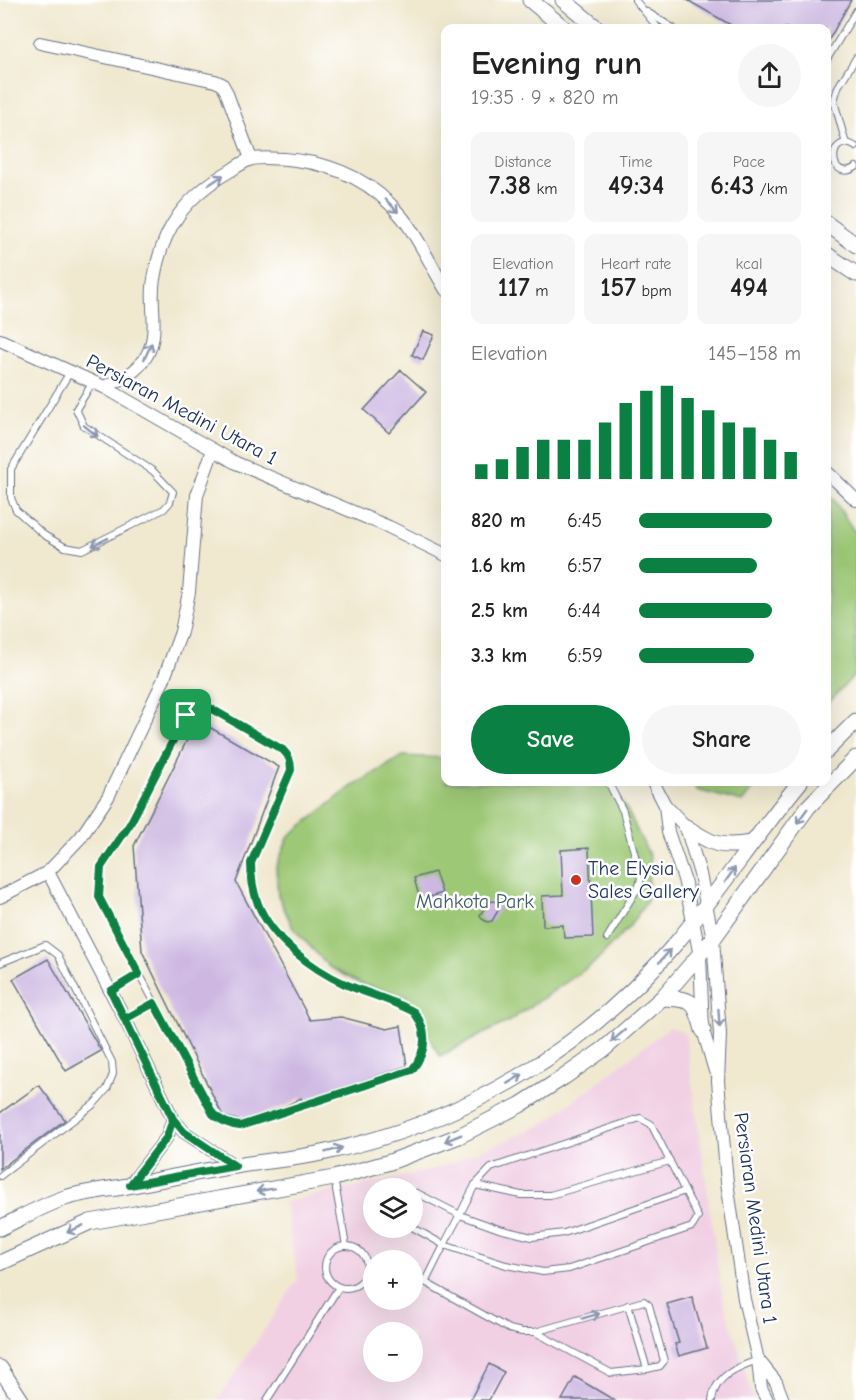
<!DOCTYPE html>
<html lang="en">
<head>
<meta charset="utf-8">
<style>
	body { margin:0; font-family:"Comic Neue",sans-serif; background:#f6f6f6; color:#222; height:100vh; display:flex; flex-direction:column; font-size:22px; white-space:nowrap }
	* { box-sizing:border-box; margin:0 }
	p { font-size:20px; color:#767676 }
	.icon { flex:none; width:33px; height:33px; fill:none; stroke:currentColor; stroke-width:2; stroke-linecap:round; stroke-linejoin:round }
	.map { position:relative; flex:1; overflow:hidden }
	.details { position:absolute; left:441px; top:24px; width:390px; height:762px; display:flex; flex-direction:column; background:#fff; border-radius:12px; box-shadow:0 6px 24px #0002 }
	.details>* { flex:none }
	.buttons { position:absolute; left:363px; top:1178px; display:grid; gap:12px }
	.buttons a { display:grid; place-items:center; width:60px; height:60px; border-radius:50%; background:#fff; box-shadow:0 6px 24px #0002; font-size:30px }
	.pin { position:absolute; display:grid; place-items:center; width:51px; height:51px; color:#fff; margin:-26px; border-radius:12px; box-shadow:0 3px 9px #0006 }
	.round { display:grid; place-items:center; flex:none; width:63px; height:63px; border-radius:32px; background:#f6f6f6 }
	.summary { display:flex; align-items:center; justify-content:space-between; height:102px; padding:0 30px }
	h1 { font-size:33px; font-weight:700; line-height:45px }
	.metrics { display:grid; grid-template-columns:repeat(3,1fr); gap:9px; height:102px; padding:6px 30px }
	.metrics div { display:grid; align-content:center; border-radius:12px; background:#f6f6f6; text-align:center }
	.metrics b { font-size:26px; font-weight:700 }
	.metrics small { font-size:16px; font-weight:400 }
	.metrics p { font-size:16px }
	.chart { height:168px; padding:12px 30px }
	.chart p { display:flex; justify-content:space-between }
	.chart svg { width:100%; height:108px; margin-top:6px; stroke:#0b8043; stroke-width:6 }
	.cta { display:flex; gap:12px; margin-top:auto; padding:12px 30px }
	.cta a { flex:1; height:69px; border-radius:36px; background:#0b8043; color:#fff; font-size:24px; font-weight:700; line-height:69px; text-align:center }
	.cta a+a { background:#f6f6f6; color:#222 }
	ul { padding:0 30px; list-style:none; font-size:20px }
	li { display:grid; grid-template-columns:96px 72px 1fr; align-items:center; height:45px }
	li i { height:15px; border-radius:8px; background:#0b8043 }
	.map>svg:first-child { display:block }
	.built { fill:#f1d0e4; fill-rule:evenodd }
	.green { fill:#9dc875; stroke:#5c7c6a; stroke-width:1.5 }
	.building { fill:#ceb8e2 }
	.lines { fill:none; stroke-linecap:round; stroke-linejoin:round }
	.service-casing { stroke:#667086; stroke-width:8 }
	.minor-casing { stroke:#667086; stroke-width:14 }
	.tertiary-casing { stroke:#667086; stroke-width:17 }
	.service { stroke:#fff; stroke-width:6 }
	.minor { stroke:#fff; stroke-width:12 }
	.tertiary { stroke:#fff; stroke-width:15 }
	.oneway { stroke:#8d97ae }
	.route-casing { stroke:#fff; stroke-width:12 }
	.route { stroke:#0b8043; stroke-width:8 }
	.poi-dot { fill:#c8321e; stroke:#fff; stroke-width:2 }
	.labels { text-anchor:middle; stroke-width:5; stroke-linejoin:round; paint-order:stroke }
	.street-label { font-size:20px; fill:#1b2f5e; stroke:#fff }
	.poi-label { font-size:20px; fill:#1b2f5e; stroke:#fff; text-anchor:start }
	.park-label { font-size:20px; fill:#425d65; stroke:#fff }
</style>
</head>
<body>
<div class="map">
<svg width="856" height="1400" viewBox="0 0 856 1400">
	<rect width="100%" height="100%" fill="#fff"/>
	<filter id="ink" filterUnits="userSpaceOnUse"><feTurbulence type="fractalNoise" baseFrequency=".0167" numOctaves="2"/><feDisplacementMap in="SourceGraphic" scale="12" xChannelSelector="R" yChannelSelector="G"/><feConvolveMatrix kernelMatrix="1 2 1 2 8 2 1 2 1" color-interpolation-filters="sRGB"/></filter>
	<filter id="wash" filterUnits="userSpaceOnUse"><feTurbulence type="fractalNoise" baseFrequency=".008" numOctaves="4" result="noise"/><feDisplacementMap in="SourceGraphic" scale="24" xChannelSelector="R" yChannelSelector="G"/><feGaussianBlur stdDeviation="1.35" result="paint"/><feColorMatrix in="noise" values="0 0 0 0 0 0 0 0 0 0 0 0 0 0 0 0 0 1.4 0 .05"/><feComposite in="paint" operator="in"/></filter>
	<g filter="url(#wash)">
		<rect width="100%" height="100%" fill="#f0e8cf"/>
		<path class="built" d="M670,1027L685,1033L722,1296L754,1400H218L298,1279L285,1202L436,1169L542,1125ZM374,1188H412V1227H374ZM374,1260H412V1299H374ZM374,1332H412V1371H374Z"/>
		<g class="green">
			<polygon points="827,493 833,499 856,534 856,673 827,705"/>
			<polygon points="403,756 445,758 446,782 608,782 627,810 650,857 647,901 629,927 593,964 509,1021 440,1056 406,996 361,984 329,967 293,928 278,895 276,867 289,836 351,787"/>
			<polygon points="692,782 759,782 742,802 697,790"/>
		</g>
		<g id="blocks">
			<g class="building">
				<polygon points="687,0 851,0 826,45 826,28 736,28"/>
				<polygon points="423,331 434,335 423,360 412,355"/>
				<polygon points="401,370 426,392 389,433 364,410"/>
				<polygon points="197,720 279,767 236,882 310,1020 341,1017 387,1029 401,1026 407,1066 302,1101 301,1098 286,1106 240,1121 223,1116 142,951 134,846"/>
				<polygon points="589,848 593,937 564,938 563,925 543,926 542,896 563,895 561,850"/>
				<polygon points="435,872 442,893 420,900 414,878"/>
				<polygon points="494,901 498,904 499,909 492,921 487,922 482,919 480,915 488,902"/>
				<polygon points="48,959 101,1051 66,1071 13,979"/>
				<polygon points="39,1085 65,1120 0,1169 0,1113"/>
				<polygon points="692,1297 707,1348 679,1356 675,1344 679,1343 667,1304"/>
				<polygon points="489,1364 504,1372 489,1400 470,1400"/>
				<polygon points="575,1377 614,1400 562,1400"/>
			</g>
		</g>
	</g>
	<g filter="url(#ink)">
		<use href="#blocks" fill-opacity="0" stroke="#667086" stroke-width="1.5"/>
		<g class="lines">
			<defs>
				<g id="service">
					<polyline points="635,0 658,28"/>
					<polyline points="647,12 673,28"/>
					<polyline points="826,61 856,11"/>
					<polyline points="846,144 834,101 838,87 856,58"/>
					<path d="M856,147C827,129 827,185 856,167"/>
					<polyline points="70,372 11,469 11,498 16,510 44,535 65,547 82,550 164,509 170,502 173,492 153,471 84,426 76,409 93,382"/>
					<path d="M197,707L210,708L283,750L291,764V770L251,863C251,876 253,891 258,904C272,939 312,969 345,984C368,994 392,1000 415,1012C429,1032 427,1051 413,1070L240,1126L219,1120L213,1114L99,897L101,867L130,824L183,719Z"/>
					<polyline points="607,938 639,886 641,878 623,811 608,782"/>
					<polyline points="0,963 45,945 58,955 112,1062 113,1074 107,1089 94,1104 0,1176"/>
					<polyline points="111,991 139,974"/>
					<polyline points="125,1019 155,1003"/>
					<polygon points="640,1118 651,1124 698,1217 692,1227 569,1269 543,1272 506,1265 444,1245 475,1185 491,1168"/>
					<polyline points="334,1178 346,1246"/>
					<polyline points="475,1185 521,1195 550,1195 670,1161"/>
					<polyline points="417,1193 460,1215 499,1229 532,1237 564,1233 685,1191"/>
					<polyline points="412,1227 444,1245 426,1281"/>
					<circle cx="346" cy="1267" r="21"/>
					<polyline points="412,1275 509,1329 522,1332 535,1332 644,1301 649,1305 664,1361 660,1366 647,1369 611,1373 535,1332"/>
					<polyline points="628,1305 647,1369"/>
					<polyline points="267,1400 339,1287"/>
					<path d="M712,1400C715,1376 737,1367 758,1360"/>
				</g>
				<g id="minor">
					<polyline points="40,43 215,81 222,84 226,91 251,159"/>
					<polyline points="0,340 104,387 236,463 389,527 446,555"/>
					<path d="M104,387C121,380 138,372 147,355C160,331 149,304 154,279C162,228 186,196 230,171C236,167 243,162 249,160C259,156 284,159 295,160C337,165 373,182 401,216C417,234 432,268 446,290"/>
					<polyline points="826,471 856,500"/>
					<polyline points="653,782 665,805 668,832 684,879 693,921 700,956 703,1030 715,1071"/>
					<polyline points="665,805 686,827 700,874 713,939 720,1034 718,1081 727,1182 744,1299 758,1360 761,1388 767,1400"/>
					<polyline points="48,872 125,1019 173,1119 184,1132 235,1166"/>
					<polyline points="0,897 48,872 81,837 108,797 163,681 181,632 189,592 197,495 213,450"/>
					<polyline points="130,1185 167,1137 173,1119"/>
					<polyline points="759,1361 776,1382 783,1400"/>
				</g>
				<g id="tertiary">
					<polyline points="530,0 564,28"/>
					<polyline points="563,0 597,28"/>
					<polyline points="826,223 856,245"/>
					<polyline points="826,254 856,274"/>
					<polyline points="826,751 856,721"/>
					<path d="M686,827C713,845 720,848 752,843"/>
					<path d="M662,998C693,999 695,1000 703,1030"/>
					<path d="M0,1228C21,1218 43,1205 65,1198C83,1192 104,1190 122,1187C160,1180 197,1172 235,1166C265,1161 296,1159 326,1152C463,1123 587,1049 677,942C720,890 757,834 800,782"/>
					<polyline points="0,1263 90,1222 334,1178 390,1162 459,1136 520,1105 564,1077 604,1049 662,998 713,939 808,807 856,758"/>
					<polyline points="0,1368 21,1400"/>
				</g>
			</defs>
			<use href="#service" class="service-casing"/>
			<use href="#minor" class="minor-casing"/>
			<use href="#tertiary" class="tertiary-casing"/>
			<use href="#service" class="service"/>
			<use href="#minor" class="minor"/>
			<use href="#tertiary" class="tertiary"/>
		</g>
		<defs><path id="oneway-shaft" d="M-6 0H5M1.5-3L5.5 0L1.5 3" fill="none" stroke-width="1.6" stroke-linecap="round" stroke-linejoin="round" transform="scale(1.5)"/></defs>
		<g class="oneway">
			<use href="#oneway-shaft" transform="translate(216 180) rotate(-33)"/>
			<use href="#oneway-shaft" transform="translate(392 206) rotate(46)"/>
			<use href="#oneway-shaft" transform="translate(148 351) rotate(-65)"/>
			<use href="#oneway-shaft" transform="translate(91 431) rotate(39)"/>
			<use href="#oneway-shaft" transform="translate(100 542) rotate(154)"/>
			<use href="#oneway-shaft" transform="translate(802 816) rotate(126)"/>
			<use href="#oneway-shaft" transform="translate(730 875) rotate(-55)"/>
			<use href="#oneway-shaft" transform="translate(665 956) rotate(-48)"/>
			<use href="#oneway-shaft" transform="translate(719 1018) rotate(86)"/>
			<use href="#oneway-shaft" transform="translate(618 1036) rotate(139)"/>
			<use href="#oneway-shaft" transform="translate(515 1079) rotate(-31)"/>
			<use href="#oneway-shaft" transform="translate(453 1138) rotate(158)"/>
			<use href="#oneway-shaft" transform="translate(334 1150) rotate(-15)"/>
			<use href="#oneway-shaft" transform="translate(265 1190) rotate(170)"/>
			<use href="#oneway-shaft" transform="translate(75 1229) rotate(156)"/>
			<use href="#oneway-shaft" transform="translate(591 1316) rotate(-16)"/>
		</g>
	</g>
	<g class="lines" filter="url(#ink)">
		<defs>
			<path id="route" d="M186,715L130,824L101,867L99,897L139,974L111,991L173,1119L184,1132L235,1166L130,1185L167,1137L173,1119L125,1019L154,1003L213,1114C221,1121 229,1125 240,1126L412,1070C427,1051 429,1032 414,1012C392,1000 368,994 345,984C312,969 272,939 258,904C253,891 251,876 251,863L291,770C291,761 289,756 283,750L210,708L197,707L186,715"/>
		</defs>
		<use href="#route" class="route-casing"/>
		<use href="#route" class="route"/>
	</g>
	<circle class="poi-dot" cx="576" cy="880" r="6"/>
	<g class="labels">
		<g class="street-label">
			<text transform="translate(182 409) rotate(28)" y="7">Persiaran Medini Utara 1</text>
			<text transform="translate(756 1218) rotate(82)" y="7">Persiaran Medini Utara 1</text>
		</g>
		<g class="poi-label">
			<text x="588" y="875">The Elysia<tspan x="588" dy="23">Sales Gallery</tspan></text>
		</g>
		<g class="park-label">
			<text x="475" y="908">Mahkota Park</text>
		</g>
	</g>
</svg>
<div class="buttons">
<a><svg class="icon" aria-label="layers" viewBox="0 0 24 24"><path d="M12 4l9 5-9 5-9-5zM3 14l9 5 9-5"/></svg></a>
<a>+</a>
<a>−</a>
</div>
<div class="pin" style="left:186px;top:715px;background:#1e9e55"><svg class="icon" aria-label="arrive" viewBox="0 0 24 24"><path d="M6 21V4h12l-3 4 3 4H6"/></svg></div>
<section class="details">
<div class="summary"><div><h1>Evening run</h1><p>19:35 · 9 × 820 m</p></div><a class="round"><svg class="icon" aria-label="share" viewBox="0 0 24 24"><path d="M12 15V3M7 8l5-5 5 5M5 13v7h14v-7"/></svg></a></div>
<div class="metrics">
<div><p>Distance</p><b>7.38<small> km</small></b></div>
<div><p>Time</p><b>49:34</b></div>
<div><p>Pace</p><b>6:43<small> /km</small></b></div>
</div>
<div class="metrics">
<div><p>Elevation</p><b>117<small> m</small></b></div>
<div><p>Heart rate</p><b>157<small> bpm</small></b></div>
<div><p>kcal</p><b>494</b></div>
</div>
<div class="chart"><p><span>Elevation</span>145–158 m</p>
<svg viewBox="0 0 160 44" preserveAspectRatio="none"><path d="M5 44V38M15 44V36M25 44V31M35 44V28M45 44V28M55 44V28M65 44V21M75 44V13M85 44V8M95 44V6M105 44V11M115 44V16M125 44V21M135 44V23M145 44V28M155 44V33"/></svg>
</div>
<ul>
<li><b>820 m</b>6:45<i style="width:82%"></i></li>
<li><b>1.6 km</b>6:57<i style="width:73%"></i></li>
<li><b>2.5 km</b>6:44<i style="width:82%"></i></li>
<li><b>3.3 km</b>6:59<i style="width:71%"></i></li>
</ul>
<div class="cta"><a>Save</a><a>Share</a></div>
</section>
</div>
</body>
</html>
